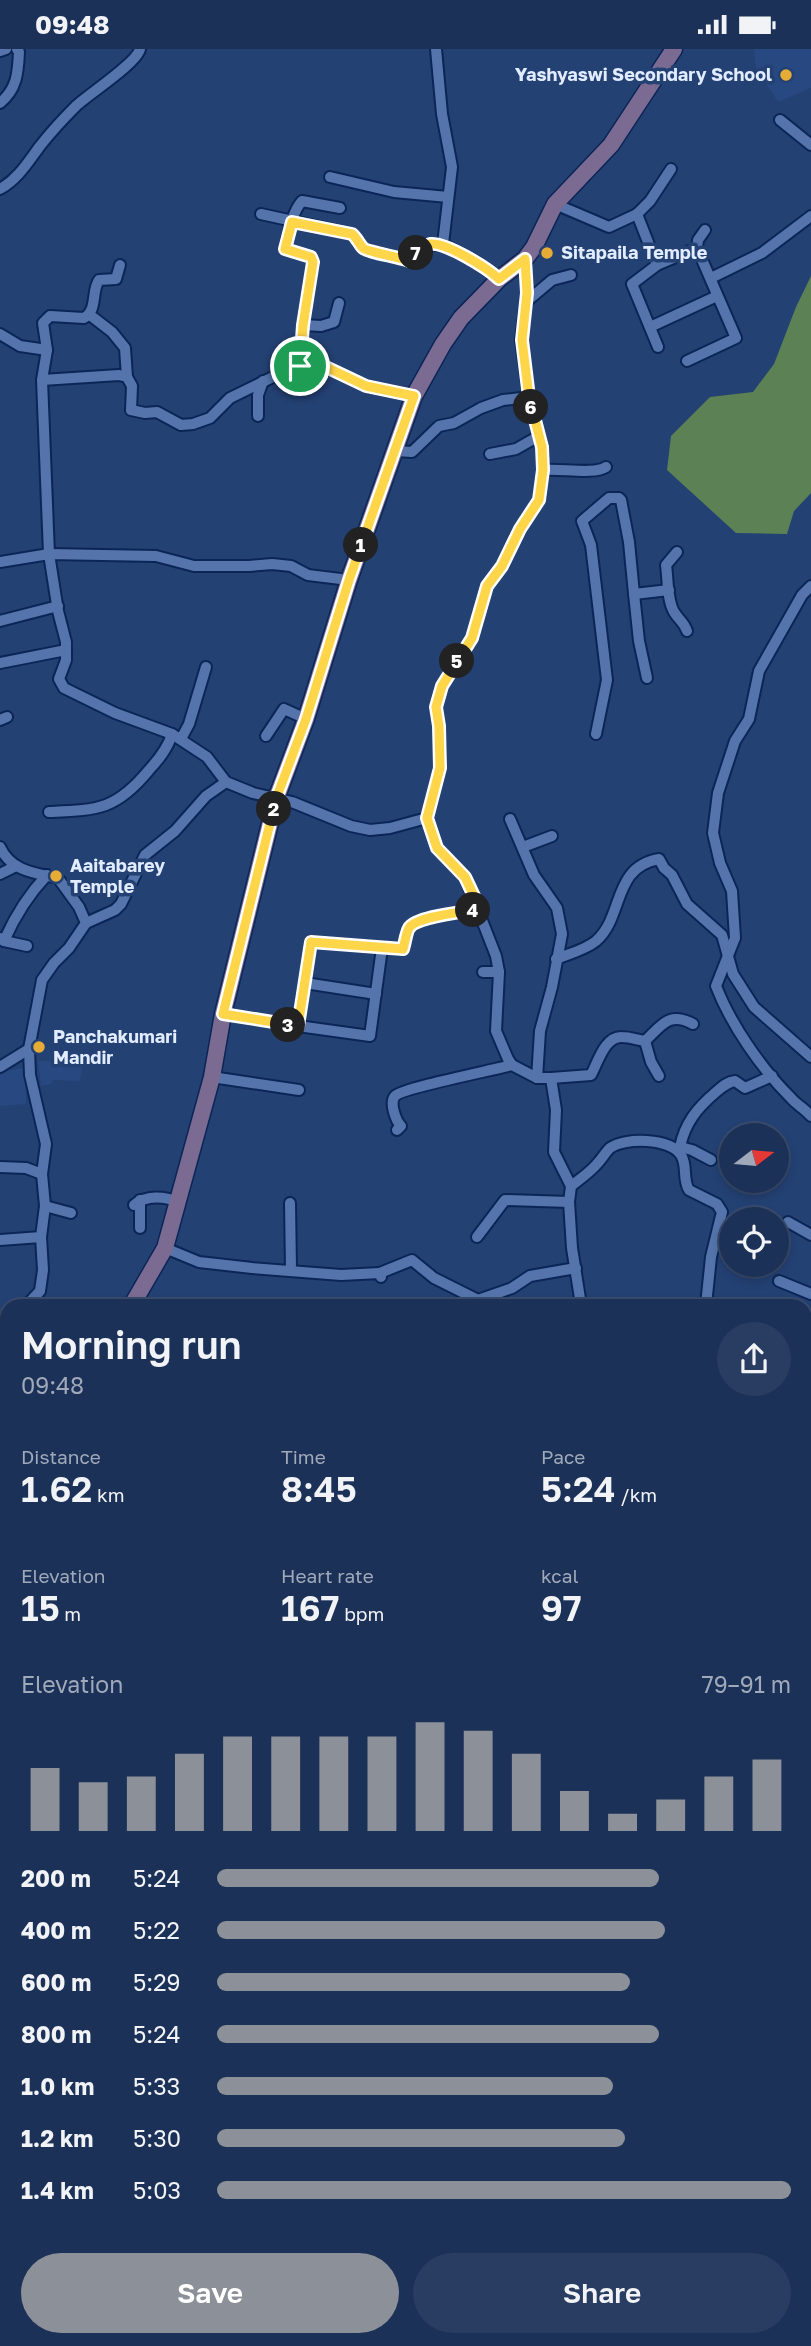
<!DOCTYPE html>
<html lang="en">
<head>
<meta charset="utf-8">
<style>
	body { margin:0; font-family:"Golos Text",sans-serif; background:#283d61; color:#f1f3f6; height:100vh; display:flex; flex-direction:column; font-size:26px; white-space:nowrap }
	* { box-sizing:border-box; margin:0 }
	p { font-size:23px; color:#a0a9ba }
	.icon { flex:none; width:38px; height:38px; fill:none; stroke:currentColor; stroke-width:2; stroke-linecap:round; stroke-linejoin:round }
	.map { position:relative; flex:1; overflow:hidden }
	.sheet { position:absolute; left:0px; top:1250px; width:812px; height:1048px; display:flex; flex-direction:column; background:#1b3157; border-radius:21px 21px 0 0; box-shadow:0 4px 10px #0003,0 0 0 2px #394c6d }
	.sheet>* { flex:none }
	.needle { width:46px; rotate:74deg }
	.buttons { position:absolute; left:719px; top:1074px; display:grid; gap:14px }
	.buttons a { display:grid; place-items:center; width:70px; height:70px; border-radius:50%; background:#1b3157; box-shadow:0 4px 10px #0003,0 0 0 2px #394c6d; font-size:35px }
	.pin { position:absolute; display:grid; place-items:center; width:60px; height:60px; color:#fff; margin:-30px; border:4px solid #fff; border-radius:50%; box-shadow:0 2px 7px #0007 }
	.km { position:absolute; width:35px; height:35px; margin:-18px; border-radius:50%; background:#222; color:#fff; font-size:19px; line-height:35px; text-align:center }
	.round { display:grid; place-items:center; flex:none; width:74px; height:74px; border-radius:37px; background:#283d61 }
	.head { display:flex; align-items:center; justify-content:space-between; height:119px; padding:0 21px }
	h1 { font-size:38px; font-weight:600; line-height:52px }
	.stats { display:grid; grid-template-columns:repeat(3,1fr); gap:10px; height:119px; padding:7px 21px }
	.stats div { display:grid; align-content:center }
	.stats b { font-size:35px; font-weight:600 }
	.stats small { font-size:19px; font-weight:400 }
	.stats p { font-size:19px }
	.chart { height:196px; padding:14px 21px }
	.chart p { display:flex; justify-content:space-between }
	.chart svg { width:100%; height:126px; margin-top:7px; stroke:#8c9099; stroke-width:6 }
	.primary-button { display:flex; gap:14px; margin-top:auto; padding:14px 21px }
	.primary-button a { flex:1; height:80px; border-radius:42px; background:#8c9099; color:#fff; font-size:28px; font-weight:600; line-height:80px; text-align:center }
	.primary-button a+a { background:#283d61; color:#f1f3f6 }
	ul { padding:0 21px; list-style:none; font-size:23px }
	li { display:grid; grid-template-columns:112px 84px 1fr; align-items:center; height:52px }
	li i { height:18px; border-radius:9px; background:#8c9099 }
	.status { display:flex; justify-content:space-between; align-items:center; height:49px; padding:0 35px; background:#1b3157; direction:ltr }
	.status svg { height:19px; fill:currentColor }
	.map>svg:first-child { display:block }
	.built { fill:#284882 }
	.forest { fill:#5b8154 }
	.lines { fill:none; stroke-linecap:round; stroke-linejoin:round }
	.street-casing { stroke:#0b2656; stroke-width:14 }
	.secondary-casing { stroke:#0b2656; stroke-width:19 }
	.highway-casing { stroke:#0b2656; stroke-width:23 }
	.street { stroke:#5474ab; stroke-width:10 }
	.secondary { stroke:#7b6b93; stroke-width:16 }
	.highway { stroke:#d6555b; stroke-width:19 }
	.route-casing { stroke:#fff; stroke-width:14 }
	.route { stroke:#ffd54a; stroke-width:9 }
	.poi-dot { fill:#e6ac36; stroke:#244174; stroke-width:2.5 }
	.labels { text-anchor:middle; stroke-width:7; stroke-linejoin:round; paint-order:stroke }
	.poi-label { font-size:18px; font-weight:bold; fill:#e1ecff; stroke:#244174; text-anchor:start }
</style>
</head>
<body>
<div class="status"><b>09:48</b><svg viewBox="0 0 49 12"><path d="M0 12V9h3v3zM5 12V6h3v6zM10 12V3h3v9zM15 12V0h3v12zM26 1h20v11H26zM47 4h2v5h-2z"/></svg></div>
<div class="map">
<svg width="811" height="2297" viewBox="0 0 811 2297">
	<rect width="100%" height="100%" fill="#244174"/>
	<g class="built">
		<polygon points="754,0 811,0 811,39 778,53 756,18"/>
		<polygon points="38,1012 83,1012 80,1032 53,1031 51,1035 41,1037"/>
		<polygon points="25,1019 26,1055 0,1057 0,1026 9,1021"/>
	</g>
	<polygon class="forest" points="811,227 811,444 794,462 787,485 736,484 667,421 671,387 710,348 753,343 774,315 796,258"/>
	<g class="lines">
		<defs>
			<g id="street">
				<polyline points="436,0 442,65 452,118 443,195 476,213 499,230"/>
				<polyline points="0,2 6,0"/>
				<path d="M0,54C17,40 18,24 19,3L17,0"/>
				<polyline points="780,71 811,96"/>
				<polyline points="330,128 394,143 448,148"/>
				<path d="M0,140C18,130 28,113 40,97C51,83 64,69 76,57C90,44 137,14 140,0"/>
				<polyline points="555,155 609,178 637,165 657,216"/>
				<path d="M261,165L352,185C357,189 359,195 363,199C367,203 400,208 409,212C424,202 419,195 443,195"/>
				<polyline points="637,165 650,152 671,120"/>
				<polyline points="525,210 527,245 521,291 529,348 542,398 543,421 539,451 520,480 502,517 487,537 472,589 442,637 436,658 439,677 440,719 427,769 437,799 465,828 496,907 499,923 496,982 508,1010 512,1016 537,1029 551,1029 556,1061 554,1103 571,1137 569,1153 572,1199 581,1256"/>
				<polyline points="711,229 762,204 811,167"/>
				<polyline points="526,253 552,231 571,226"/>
				<polyline points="90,266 112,283 125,299 127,328"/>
				<polyline points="303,276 321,277 334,273 339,254"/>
				<polyline points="650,278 717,247"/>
				<polyline points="0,285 20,297 47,301"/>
				<polyline points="658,298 632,235 657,216 697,199"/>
				<polyline points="687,312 736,289 697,199 698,191 705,181"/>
				<path d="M300,317L303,276L313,213L311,208L285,200C289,184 291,165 302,152L340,159"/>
				<path d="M42,331L47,301L43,274L50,267L84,269C98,261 91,242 99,231L116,230L120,216"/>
				<polyline points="414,347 366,337 326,318 300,317 275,327 230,349 210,369 193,375 181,376 157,363 145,364 131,361 132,337 127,328 119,326 42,331 49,505 58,562 66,593 66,611 59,630 64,639 115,664 172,685 207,708 226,733 253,744 292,753 351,777 370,781 390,779 427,769"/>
				<polyline points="258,367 258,346 263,332"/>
				<polyline points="395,402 412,403 439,377 454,374 481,359 503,351 529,348"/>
				<polyline points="490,405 516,400 539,387"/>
				<path d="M543,421C560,419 594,426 606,418"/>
				<path d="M677,503L666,516C668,530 667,551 674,563C679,571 684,573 687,582"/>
				<polyline points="0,513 49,505 156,507 194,517 249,517 272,515 291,517 308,526 349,531"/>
				<path d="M811,537L802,546L759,622L749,670L735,692L718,744L713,784L720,814L732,842L735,889L716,937C731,976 761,1019 791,1049C797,1056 805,1060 811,1067"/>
				<polyline points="634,545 639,592 647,629"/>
				<polyline points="0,572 58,557"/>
				<polyline points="0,614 66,601"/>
				<polyline points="0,671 7,668"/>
				<polyline points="596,685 607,631 591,496 582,472 609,449 619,449 621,451 629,493 634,545 669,541"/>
				<polyline points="266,687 284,660 306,670"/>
				<polyline points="181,690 189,675 206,618"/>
				<path d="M49,763C98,761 116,761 149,721C159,710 168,699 172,685"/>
				<polyline points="510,770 534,826 557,859 562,885 552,938 540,982 537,1029"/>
				<path d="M0,798C11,822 34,824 58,829L79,858L86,874L69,899L54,914L42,931L29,1000L30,1026L46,1095L42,1125L45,1157L41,1188L43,1221L40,1242L27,1256"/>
				<polyline points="523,798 552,787"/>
				<polyline points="0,825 16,817"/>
				<polyline points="86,874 115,861 121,855 145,806 175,782 206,747 226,733"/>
				<polyline points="0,889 4,892 27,897 4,892"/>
				<path d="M4,892C15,867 28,846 47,826"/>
				<path d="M382,899L370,987L298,977L311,893L403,900C405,894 406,885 409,879C417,867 465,863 480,860"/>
				<path d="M556,910C569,905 585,901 596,892C624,868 612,818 659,810L664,819L672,826L687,855L722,886L733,925L754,958L811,1008"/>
				<polyline points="483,923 499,923"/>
				<polyline points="305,934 376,945"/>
				<polyline points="223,965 298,977"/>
				<polyline points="645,992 651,1013 659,1027"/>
				<polyline points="0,1018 29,1000"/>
				<polyline points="212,1028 299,1041"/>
				<path d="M551,1029L591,1026C598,1013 605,987 622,988C630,988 638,991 645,992C662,976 669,962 693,975"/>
				<path d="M397,1081L401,1077C396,1072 389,1054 395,1047C402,1039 494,1021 512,1016"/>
				<path d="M680,1098C685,1074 697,1059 716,1043C722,1038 727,1033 735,1032L745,1039L772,1027"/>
				<polyline points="677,1101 680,1098 692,1101 711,1111"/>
				<polyline points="0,1118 26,1119 42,1125"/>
				<path d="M571,1137C580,1130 589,1124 596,1116C601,1111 605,1104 610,1099C625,1088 670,1089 681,1106C688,1117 682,1130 689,1141L717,1155L722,1163L711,1208L706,1256"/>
				<polyline points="140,1151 140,1179"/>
				<polyline points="290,1154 291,1221"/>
				<path d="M134,1156C146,1146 164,1147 178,1153"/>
				<polyline points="45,1157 71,1164"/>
				<polyline points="788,1173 811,1186"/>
				<polyline points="477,1188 505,1151 569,1153"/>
				<polyline points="0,1191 41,1188"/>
				<polyline points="165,1199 199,1213 252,1219 341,1226 380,1224 381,1228"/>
				<polyline points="380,1224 412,1211 434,1229 478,1251"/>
				<polyline points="779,1232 811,1245"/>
				<polyline points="476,1256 478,1251 512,1239 530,1227 576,1219"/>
				<polyline points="0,1269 7,1267"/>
				<polyline points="0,1374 7,1392"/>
				<polyline points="805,1412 811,1414"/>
				<polyline points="0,1567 7,1569"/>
				<polyline points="805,1600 811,1613"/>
				<polyline points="0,1636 7,1627"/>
				<polyline points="805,1697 811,1696"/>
				<polyline points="805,1765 811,1764"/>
				<polyline points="0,1833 7,1831"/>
				<polyline points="0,1905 7,1904"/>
				<polyline points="805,1964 811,1990"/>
				<polyline points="805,2032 811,2007"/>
				<polyline points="0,2038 7,2053"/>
				<polyline points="805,2043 811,2045"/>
				<polyline points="805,2118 811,2118"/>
				<polyline points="0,2237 7,2232"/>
				<polyline points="805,2288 811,2287"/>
				<polyline points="179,2291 180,2297"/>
				<polyline points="282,2291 283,2297"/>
				<polyline points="356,2291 358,2297"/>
				<polyline points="720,2291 721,2297"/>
				<polyline points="789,2291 796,2291"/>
				<polyline points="63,2293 64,2291"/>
			</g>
			<g id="secondary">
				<polyline points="132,1256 165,1199 212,1028 223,965 276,750 306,670 349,531 414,347 443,295 461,269 499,230 525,210 534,198 555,155 611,96 674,0"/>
				<polyline points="0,1508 7,1486"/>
			</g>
			<g id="highway">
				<polyline points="805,1725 811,1724"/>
				<polyline points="0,1867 7,1866"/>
			</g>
		</defs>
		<use href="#street" class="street-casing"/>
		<use href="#secondary" class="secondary-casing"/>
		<use href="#highway" class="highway-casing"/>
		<use href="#street" class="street"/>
		<use href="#secondary" class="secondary"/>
		<use href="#highway" class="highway"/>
	</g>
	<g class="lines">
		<defs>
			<path id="route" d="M292,173L352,185C357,189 359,195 363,199C367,203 399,208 409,212C417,207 420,197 430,195C446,193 487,219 499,230L525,210L527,244L522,291L529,348L542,398L543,421L539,451L520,480L502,517L487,537L472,589L442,637L436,658L439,677L440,719L427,769L437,799L465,828L480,860C465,863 417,867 409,879C406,884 405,894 403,900L311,893L298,977L223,965L276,750L306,670L349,531L414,347L366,337L326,318L300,317L303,276L313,213L311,208L285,200Z"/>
		</defs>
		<use href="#route" class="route-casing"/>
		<use href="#route" class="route"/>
	</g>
	<g class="poi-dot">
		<circle cx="786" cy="26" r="7"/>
		<circle cx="547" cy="204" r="7"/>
		<circle cx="56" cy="827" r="7"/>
		<circle cx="39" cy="998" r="7"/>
	</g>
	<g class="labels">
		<g class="poi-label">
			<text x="772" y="32" text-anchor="end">Yashyaswi Secondary School</text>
			<text x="561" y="210">Sitapaila Temple</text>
			<text x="70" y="823">Aaitabarey<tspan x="70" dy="21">Temple</tspan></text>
			<text x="53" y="994">Panchakumari<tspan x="53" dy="21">Mandir</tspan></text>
		</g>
	</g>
</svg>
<div class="buttons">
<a><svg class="needle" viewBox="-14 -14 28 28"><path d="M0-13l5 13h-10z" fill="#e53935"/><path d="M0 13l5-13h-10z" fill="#a0a9ba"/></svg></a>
<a><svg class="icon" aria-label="locate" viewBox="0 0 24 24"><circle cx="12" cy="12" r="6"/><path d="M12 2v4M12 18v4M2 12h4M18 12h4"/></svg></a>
</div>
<div class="pin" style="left:300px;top:317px;background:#1e9e55"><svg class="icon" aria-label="arrive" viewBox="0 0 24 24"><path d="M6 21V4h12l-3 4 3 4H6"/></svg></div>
<b class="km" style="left:361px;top:496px">1</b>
<b class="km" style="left:274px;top:760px">2</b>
<b class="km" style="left:288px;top:976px">3</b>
<b class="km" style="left:473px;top:861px">4</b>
<b class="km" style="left:457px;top:612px">5</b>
<b class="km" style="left:531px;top:358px">6</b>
<b class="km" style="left:416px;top:204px">7</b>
<section class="sheet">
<div class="head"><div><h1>Morning run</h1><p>09:48</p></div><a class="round"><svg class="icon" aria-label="share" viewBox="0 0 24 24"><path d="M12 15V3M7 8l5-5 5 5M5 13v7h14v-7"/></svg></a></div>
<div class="stats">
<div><p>Distance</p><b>1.62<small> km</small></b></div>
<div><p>Time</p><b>8:45</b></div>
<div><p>Pace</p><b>5:24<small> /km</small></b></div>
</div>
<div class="stats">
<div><p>Elevation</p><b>15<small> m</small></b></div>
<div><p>Heart rate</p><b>167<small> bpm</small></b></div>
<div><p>kcal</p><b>97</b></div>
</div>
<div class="chart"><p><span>Elevation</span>79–91 m</p>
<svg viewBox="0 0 160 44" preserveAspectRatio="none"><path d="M5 44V22M15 44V27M25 44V25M35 44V17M45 44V11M55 44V11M65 44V11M75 44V11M85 44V6M95 44V9M105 44V17M115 44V30M125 44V38M135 44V33M145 44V25M155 44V19"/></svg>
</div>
<ul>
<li><b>200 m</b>5:24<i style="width:77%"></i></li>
<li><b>400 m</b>5:22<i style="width:78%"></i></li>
<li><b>600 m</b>5:29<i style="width:72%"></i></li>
<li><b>800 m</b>5:24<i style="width:77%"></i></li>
<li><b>1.0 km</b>5:33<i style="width:69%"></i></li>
<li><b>1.2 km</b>5:30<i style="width:71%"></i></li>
<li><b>1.4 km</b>5:03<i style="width:100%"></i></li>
</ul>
<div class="primary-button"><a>Save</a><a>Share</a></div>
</section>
</div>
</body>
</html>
